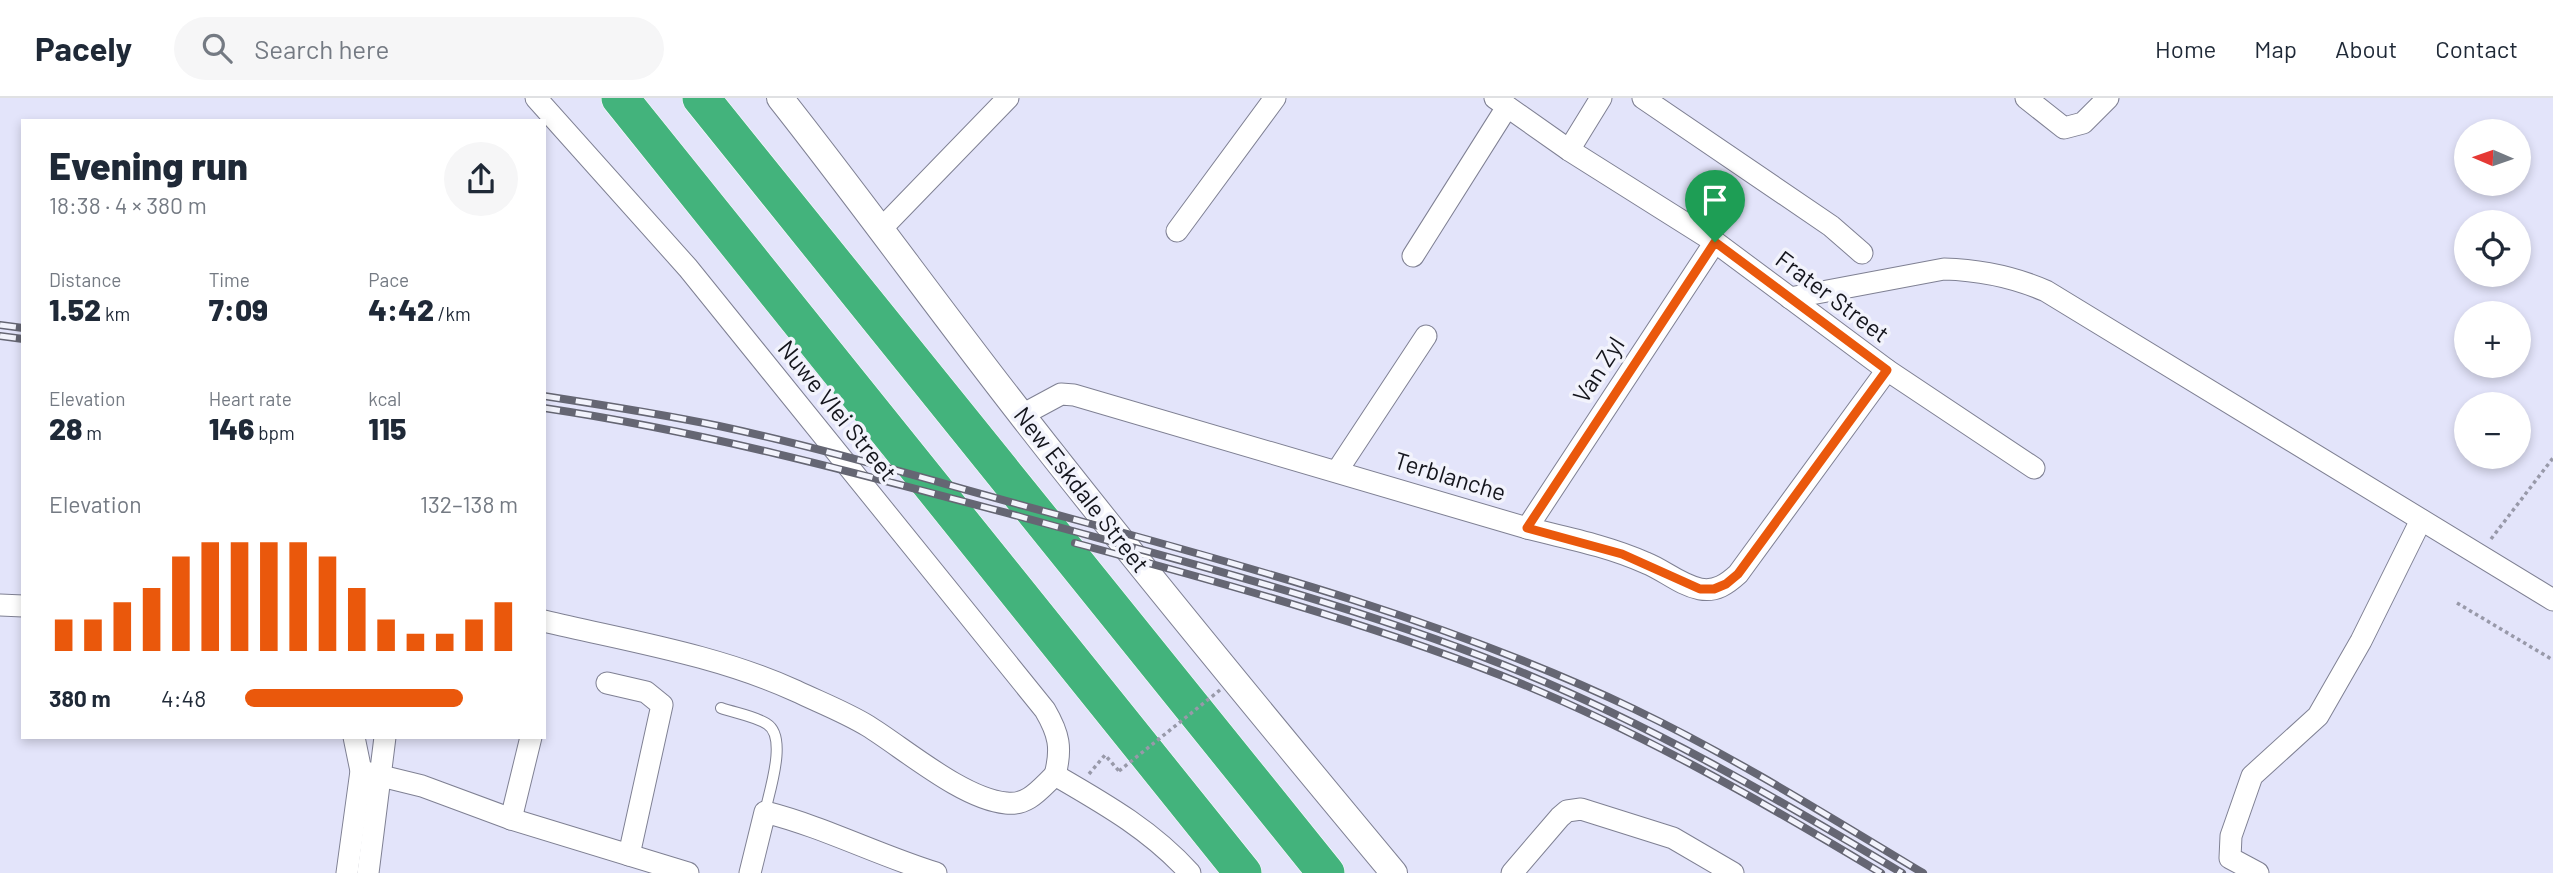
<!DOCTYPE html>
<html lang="en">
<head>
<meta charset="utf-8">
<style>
	body { margin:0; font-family:Barlow,sans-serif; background:#f6f6f7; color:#1f2937; height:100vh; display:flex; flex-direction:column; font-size:26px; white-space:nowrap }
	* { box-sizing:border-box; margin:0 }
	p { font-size:23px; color:#747a83 }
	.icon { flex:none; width:38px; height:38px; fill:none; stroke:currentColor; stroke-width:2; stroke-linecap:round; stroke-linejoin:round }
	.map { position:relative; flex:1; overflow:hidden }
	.drawer { position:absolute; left:21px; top:21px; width:525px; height:620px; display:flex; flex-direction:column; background:#fff; border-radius:0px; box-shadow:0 4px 10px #0003 }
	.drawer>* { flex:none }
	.needle { width:46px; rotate:272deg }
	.buttons { position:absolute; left:2454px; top:21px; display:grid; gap:14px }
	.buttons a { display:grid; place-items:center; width:77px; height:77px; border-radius:50%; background:#fff; box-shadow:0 4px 10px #0003; font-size:35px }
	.pin { position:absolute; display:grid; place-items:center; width:60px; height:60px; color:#fff; margin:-72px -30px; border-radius:50% 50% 50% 0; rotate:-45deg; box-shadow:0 0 7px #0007 }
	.pin .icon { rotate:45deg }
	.round { display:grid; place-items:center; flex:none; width:74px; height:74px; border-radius:37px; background:#f6f6f7 }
	.headline { display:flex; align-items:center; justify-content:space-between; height:119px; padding:0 28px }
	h1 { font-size:38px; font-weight:800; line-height:52px }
	.figures { display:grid; grid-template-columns:repeat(3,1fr); gap:10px; height:119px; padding:7px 28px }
	.figures div { display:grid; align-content:center }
	.figures b { font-size:30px; font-weight:800 }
	.figures small { font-size:19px; font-weight:400 }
	.figures p { font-size:19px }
	.chart { height:196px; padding:14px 28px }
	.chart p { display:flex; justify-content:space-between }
	.chart svg { width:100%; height:126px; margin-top:7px; stroke:#ea580c; stroke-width:6 }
	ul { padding:0 28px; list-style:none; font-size:23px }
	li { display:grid; grid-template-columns:112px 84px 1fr; align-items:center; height:52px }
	li i { height:18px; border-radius:9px; background:#ea580c }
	header { display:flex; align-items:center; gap:42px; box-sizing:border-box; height:98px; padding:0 35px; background:#fff; border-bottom:2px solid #e0e1e3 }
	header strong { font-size:33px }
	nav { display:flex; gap:38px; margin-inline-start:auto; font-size:24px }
	.search { width:490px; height:63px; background:#f6f6f7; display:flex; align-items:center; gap:18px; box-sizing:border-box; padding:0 24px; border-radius:38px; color:#747a83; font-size:26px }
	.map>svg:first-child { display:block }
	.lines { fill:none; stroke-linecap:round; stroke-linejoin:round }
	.service-casing { stroke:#7f8093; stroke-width:12 }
	.minor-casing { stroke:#7f8093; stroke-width:23 }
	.tertiary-casing { stroke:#7f8093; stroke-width:28 }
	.motorway-casing { stroke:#fff; stroke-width:38 }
	.path { stroke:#9899a9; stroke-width:3.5; stroke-dasharray:3.5 3.5; stroke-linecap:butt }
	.service { stroke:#fff; stroke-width:10 }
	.minor { stroke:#fff; stroke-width:21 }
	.tertiary { stroke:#fff; stroke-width:26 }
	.motorway { stroke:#43b37c; stroke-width:37 }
	.rail-casing { stroke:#656673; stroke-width:8 }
	.rail { stroke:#f2f3fc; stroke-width:5; stroke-dasharray:16; stroke-linecap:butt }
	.path-bridge { stroke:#9899a9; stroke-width:3.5; stroke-dasharray:3.5 3.5; stroke-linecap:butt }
	.route-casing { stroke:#fff; stroke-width:14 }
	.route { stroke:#ea580c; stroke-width:9 }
	.labels { text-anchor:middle; stroke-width:7; stroke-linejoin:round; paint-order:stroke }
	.street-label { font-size:24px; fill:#14151c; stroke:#f2f3fc }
</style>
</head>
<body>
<header>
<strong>Pacely</strong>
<div class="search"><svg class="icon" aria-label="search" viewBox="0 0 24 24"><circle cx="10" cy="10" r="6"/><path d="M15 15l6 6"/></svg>Search here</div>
<nav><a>Home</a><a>Map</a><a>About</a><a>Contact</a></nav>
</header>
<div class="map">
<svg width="2553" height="775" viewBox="0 0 2553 775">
	<rect width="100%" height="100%" fill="#e3e4fa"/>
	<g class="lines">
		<defs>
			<path id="service" d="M721,610C735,615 755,618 767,626C788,639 769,694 765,714"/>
			<g id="minor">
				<path d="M536,0L688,170L1045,612C1059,636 1062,650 1055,677C1105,706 1151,732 1190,775"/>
				<polyline points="1495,0 1569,52 1715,144 1887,272 2034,370"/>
				<polyline points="1643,0 1831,128 1862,155"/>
				<polyline points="2026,0 2064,30 2083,25 2108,0"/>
				<polyline points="1569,52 1601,0"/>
				<polyline points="882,130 1008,0"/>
				<polyline points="1177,133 1275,0"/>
				<polyline points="1413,158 1507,9"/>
				<path d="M1790,200L1944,171C1979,172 2014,179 2046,193L2553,502"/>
				<path d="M1022,317L1061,296L1074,297L1527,430C1567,440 1608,448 1646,465C1664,472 1680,487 1700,491C1716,494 1727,486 1738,476L1887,272"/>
				<polyline points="1337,373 1426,238"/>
				<polyline points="1527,430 1715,144"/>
				<polyline points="0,507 23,508"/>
				<path d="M544,523C628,543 717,557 796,593C819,604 845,614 868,628C905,651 963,701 1006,705C1028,708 1040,691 1055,677"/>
				<polyline points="607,585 646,594 662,607 629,757"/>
				<polyline points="361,673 422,688 511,721 688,775"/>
				<polyline points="511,721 531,639"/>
				<polyline points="347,775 361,673 354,639"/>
				<polyline points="368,775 385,639"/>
				<path d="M750,775L765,714C824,729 878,757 936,775"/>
				<polyline points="1512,775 1560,719 1567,713 1581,711 1673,740 1733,775"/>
				<polyline points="2258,775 2230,760 2231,738 2252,678 2318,618 2361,543 2421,422"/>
			</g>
			<path id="tertiary" d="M780,0C863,105 941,214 1024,320C1144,474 1269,625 1394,775"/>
			<g id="motorway">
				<polyline points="620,0 1243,775"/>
				<polyline points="701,0 1326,775"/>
			</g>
		</defs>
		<use href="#service" class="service-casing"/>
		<use href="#minor" class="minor-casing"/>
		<use href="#tertiary" class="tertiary-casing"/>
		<use href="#motorway" class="motorway-casing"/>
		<g class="path">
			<polyline points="2491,441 2553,360"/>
			<polyline points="2457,505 2553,562"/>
			<polyline points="1089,676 1105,657 1119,673"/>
		</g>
		<use href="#service" class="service"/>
		<use href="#minor" class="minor"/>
		<use href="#tertiary" class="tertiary"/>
		<use href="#motorway" class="motorway"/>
		<defs>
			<g id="rail">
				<polyline points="0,227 23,230"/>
				<polyline points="0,238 23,241"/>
				<path d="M544,298C603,307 661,316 719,328C836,353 952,389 1069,420C1261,472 1453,525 1634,611C1734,659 1828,718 1923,775"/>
				<path d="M544,310C706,334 861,376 1018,418C1181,463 1346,504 1504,567C1644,623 1773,698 1902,775"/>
				<path d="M1075,445C1219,484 1362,523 1500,577C1634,630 1758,701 1881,775"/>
			</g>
		</defs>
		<use href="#rail" class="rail-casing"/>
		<use href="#rail" class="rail"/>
		<polyline class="path-bridge" points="1119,673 1220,592"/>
	</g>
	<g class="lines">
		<defs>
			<polygon id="route" points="1715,144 1887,272 1738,476 1726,486 1714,491 1700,491 1622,456 1527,430"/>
		</defs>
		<use href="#route" class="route-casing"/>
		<use href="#route" class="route"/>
	</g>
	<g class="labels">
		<g class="street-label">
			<text transform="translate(1832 199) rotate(37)" y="8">Frater Street</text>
			<text transform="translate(1599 272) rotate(-57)" y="8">Van Zyl</text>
			<text transform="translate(837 313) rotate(51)" y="8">Nuwe Vlei Street</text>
			<text transform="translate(1450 379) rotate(17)" y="8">Terblanche</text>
			<text transform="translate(1081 392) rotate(52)" y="8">New Eskdale Street</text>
		</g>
	</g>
</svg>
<div class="buttons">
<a><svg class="needle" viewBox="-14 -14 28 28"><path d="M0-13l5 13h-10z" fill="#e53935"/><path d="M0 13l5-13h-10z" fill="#747a83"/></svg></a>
<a><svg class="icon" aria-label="locate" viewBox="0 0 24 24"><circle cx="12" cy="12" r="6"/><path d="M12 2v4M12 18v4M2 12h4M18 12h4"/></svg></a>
<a>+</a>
<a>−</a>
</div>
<div class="pin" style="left:1715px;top:144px;background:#1e9e55"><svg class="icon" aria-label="arrive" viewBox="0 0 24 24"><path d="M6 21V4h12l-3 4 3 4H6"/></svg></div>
<section class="drawer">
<div class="headline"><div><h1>Evening run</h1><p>18:38 · 4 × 380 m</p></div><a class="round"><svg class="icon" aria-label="share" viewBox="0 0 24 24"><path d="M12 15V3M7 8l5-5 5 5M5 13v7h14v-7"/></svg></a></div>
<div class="figures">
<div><p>Distance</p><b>1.52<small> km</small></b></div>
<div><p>Time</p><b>7:09</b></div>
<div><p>Pace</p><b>4:42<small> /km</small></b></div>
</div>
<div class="figures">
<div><p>Elevation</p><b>28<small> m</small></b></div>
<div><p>Heart rate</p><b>146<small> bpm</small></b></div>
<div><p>kcal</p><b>115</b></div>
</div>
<div class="chart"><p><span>Elevation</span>132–138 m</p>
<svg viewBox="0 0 160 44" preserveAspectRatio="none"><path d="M5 44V33M15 44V33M25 44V27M35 44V22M45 44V11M55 44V6M65 44V6M75 44V6M85 44V6M95 44V11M105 44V22M115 44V33M125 44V38M135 44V38M145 44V33M155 44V27"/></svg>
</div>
<ul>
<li><b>380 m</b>4:48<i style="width:80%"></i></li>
</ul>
</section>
</div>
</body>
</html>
